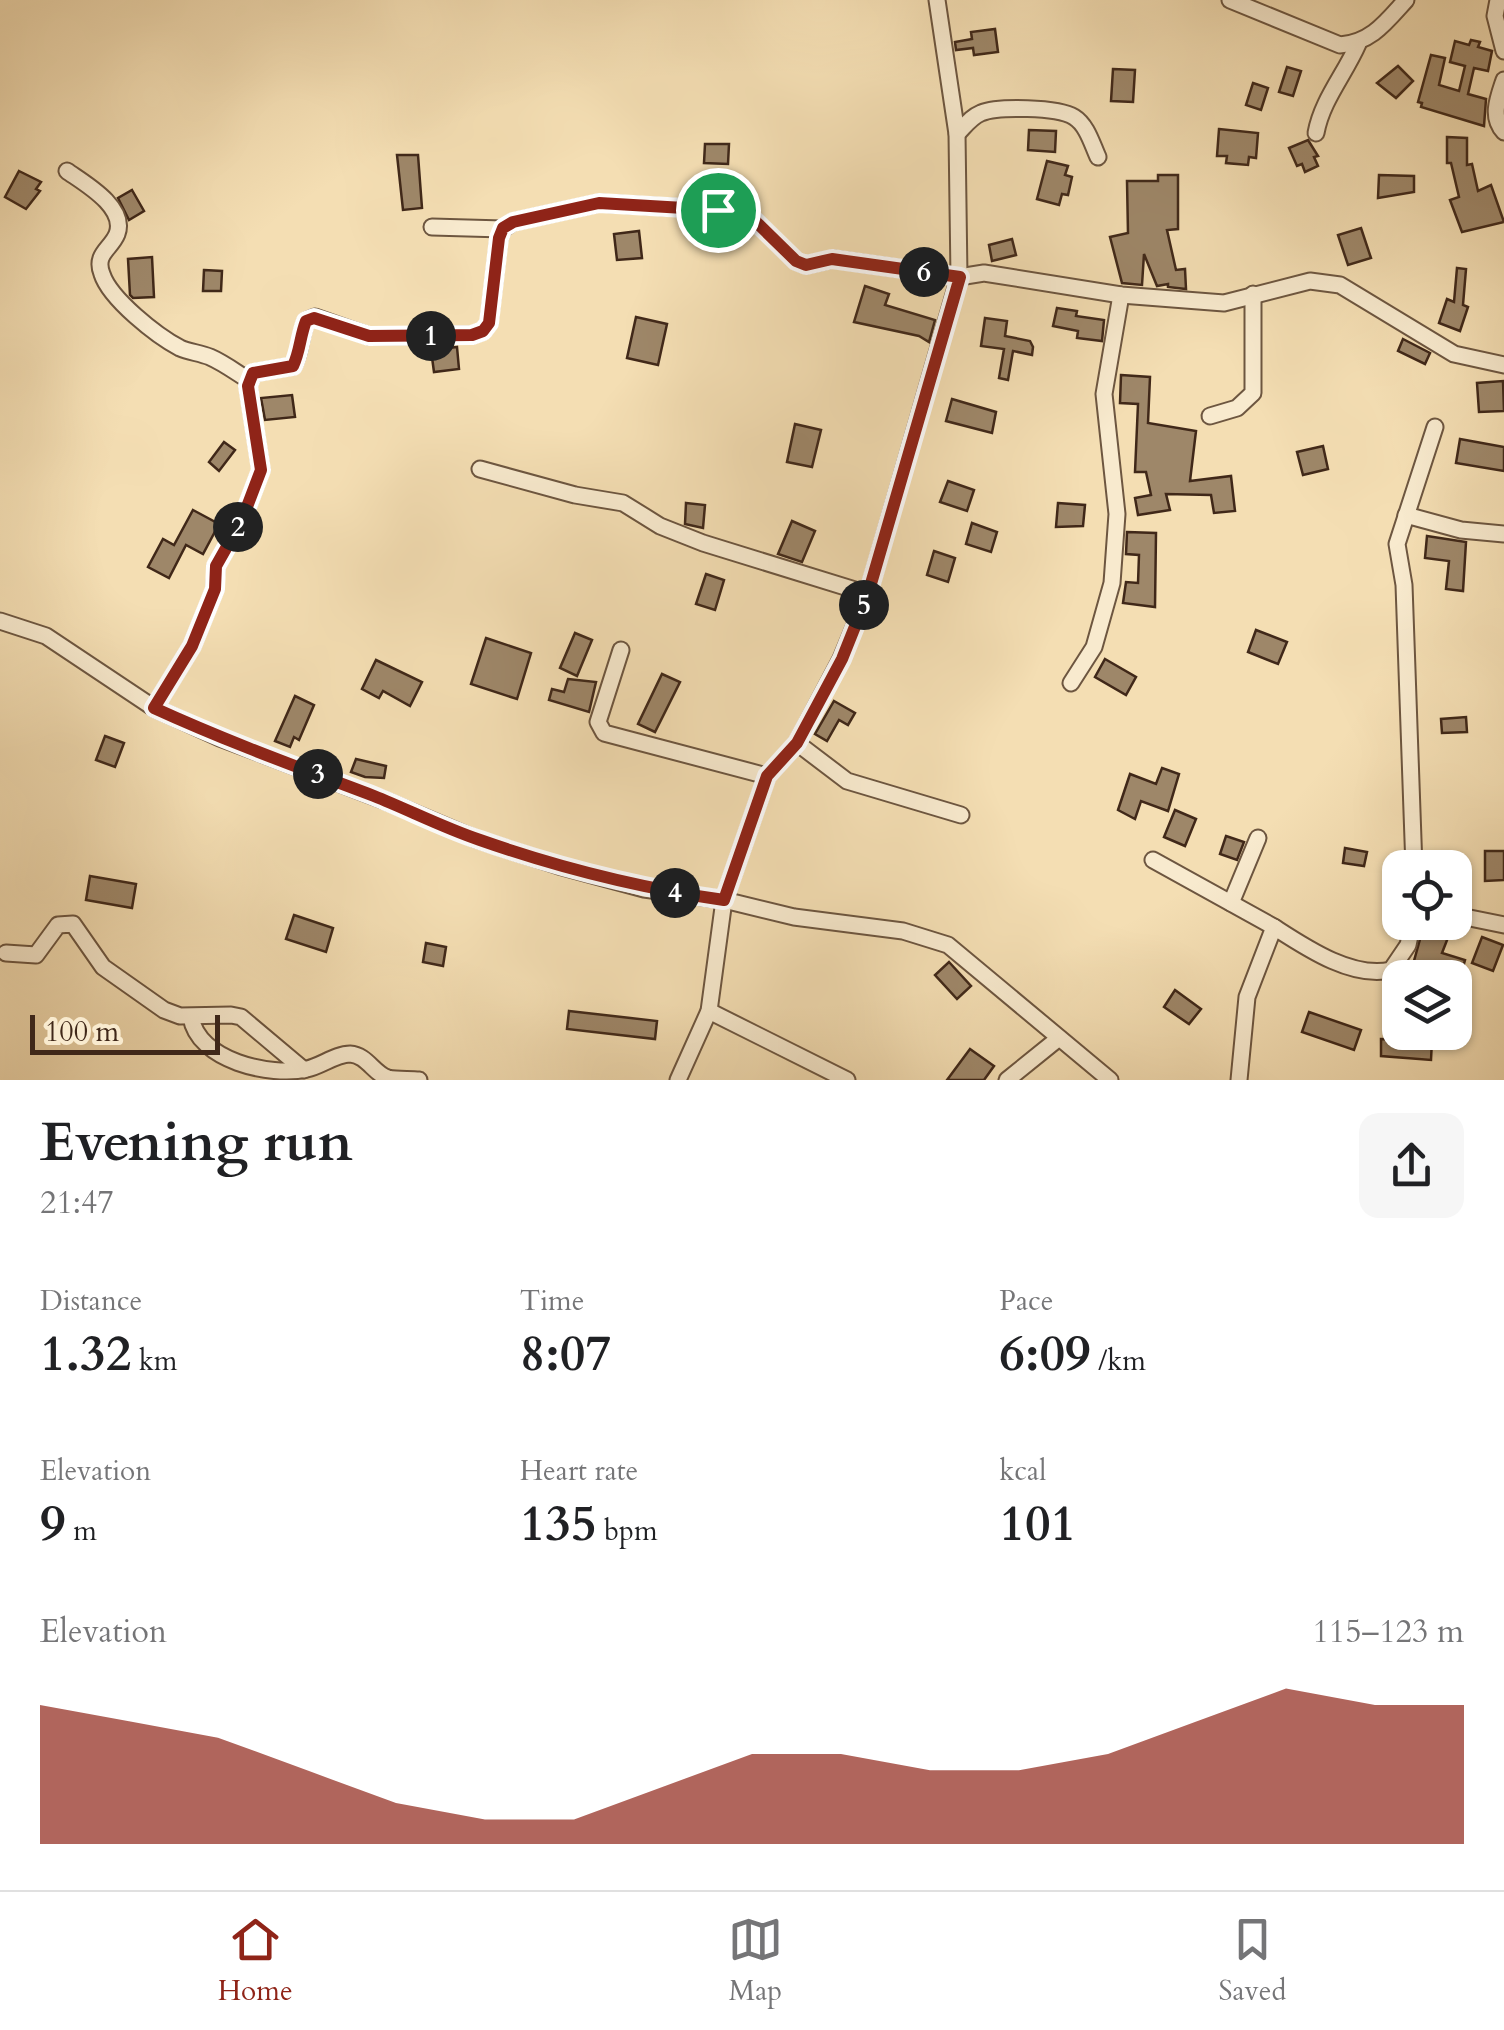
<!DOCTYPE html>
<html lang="en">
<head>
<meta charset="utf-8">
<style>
	body { margin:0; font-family:Cardo,serif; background:#f6f6f6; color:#202124; height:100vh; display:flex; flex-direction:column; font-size:38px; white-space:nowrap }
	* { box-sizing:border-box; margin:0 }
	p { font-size:32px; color:#757577 }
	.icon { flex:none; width:55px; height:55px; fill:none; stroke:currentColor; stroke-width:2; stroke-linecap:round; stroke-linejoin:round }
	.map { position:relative; height:1080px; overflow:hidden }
	.panel { display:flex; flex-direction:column; background:#fff; flex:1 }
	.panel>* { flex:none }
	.buttons { position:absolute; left:1382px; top:850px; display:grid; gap:20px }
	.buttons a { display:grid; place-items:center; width:90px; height:90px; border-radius:20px; background:#fff; box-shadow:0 2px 8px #0004; font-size:50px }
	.scale { position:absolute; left:30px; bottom:25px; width:190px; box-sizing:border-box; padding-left:10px; border:5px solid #402819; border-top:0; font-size:28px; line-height:35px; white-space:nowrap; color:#402819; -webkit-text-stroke:8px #f8eace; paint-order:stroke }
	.pin { position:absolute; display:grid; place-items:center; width:85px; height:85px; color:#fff; margin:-42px; border:5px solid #fff; border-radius:50%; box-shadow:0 2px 10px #0007 }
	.km { position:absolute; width:50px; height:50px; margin:-25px; border-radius:50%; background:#222; color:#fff; font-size:28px; line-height:50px; text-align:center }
	.round { display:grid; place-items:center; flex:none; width:105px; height:105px; border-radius:20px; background:#f6f6f6 }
	.headline { display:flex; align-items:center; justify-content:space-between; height:170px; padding:0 40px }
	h1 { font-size:55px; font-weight:600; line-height:75px }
	.metrics { display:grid; grid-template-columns:repeat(3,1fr); gap:15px; height:170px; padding:10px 40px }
	.metrics div { display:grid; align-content:center }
	.metrics b { font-size:50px; font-weight:600 }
	.metrics small { font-size:28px; font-weight:400 }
	.metrics p { font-size:28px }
	.chart { height:280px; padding:20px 40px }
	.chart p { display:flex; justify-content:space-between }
	.chart svg { width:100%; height:180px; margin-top:10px; fill:#8f2418; opacity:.7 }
	.dock { display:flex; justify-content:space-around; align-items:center; height:140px; border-top:2px solid #e0e0e0; background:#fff; font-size:28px; color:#757577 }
	.dock a { display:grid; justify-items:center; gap:5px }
	.dock .active { color:#8f2418 }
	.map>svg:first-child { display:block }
	.building { fill:#9e8769; stroke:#402819; stroke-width:2.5 }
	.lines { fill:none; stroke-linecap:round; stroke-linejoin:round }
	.street-casing { stroke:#6d5640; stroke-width:19 }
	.street { stroke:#f8eace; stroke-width:15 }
	.route-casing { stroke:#fff; stroke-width:20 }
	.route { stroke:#8f2418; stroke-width:12 }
</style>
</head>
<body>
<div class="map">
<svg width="1504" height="1080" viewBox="0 0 1504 1080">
	<rect width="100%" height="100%" fill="#f4deb3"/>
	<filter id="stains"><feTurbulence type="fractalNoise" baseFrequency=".002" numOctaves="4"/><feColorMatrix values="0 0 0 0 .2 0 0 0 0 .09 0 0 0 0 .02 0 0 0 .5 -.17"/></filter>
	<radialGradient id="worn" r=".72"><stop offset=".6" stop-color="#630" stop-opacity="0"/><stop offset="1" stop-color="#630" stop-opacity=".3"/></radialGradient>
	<g class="building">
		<polygon points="995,29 998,52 974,55 973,48 956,50 955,42 972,39 971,32"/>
		<polygon points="1471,40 1480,42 1478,47 1492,51 1488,71 1474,68 1468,94 1486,99 1484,126 1421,107 1422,103 1418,102 1431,55 1445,58 1439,85 1459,91 1465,66 1450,62 1455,41 1469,45"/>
		<polygon points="1398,66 1413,81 1396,98 1377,83"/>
		<polygon points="1287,67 1301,71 1293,96 1279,92"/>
		<polygon points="1113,69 1135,70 1133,102 1111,101"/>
		<polygon points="1253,83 1268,88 1261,110 1246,105"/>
		<polygon points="1219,129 1258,133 1256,158 1249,157 1248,165 1226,163 1227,156 1217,156"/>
		<polygon points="1029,130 1056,131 1055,152 1028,150"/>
		<polygon points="1447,137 1467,138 1467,165 1472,164 1478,191 1491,185 1504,222 1462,232 1450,200 1459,197 1451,163 1447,163"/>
		<polygon points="1308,140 1318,156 1314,157 1318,166 1305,172 1302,164 1297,166 1289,148"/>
		<polygon points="705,144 729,144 728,164 704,163"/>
		<polygon points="397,155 418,155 422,208 403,210"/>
		<polygon points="1047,161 1068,166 1065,175 1072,177 1068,195 1062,194 1059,205 1037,199"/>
		<polygon points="19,171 41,182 36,189 40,191 26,209 5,197"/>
		<polygon points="1158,175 1178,175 1178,229 1167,230 1176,270 1185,269 1186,289 1168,287 1168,284 1157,286 1144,254 1142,285 1122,283 1110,237 1128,233 1127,181 1158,181"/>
		<polygon points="1379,175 1414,176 1414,192 1378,198"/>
		<polygon points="132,190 144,211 129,220 118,198"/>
		<polygon points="1361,228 1371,258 1348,265 1338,235"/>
		<polygon points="639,231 642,258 617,260 614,234"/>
		<polygon points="1012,239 1016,255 992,261 989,245"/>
		<polygon points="152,257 154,297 133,298 130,295 128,259"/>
		<polygon points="1457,268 1466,269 1463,305 1468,307 1460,331 1439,323 1447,299 1454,302"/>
		<polygon points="204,270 222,271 221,291 203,291"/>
		<polygon points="865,286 889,294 885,305 935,320 929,342 919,336 854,322"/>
		<polygon points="1057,308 1077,311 1076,316 1104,320 1102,341 1077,338 1078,331 1053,326"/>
		<polygon points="636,317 667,324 658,365 627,358"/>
		<polygon points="985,318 1007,321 1005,336 1030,341 1033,347 1032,355 1013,351 1008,380 999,378 1004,349 981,346"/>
		<polygon points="1403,339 1430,353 1425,364 1398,351"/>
		<polygon points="457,347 459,369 434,372 431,350"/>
		<polygon points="1121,375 1150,377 1148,423 1196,431 1190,481 1231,476 1235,511 1214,513 1211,495 1166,494 1170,510 1138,515 1135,498 1151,495 1146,472 1135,472 1138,404 1120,403"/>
		<polygon points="1503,381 1504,411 1479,412 1477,383"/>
		<polygon points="292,395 295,417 265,420 261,398"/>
		<polygon points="952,399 996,412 992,433 946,421"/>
		<polygon points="795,424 821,430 812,467 787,462"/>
		<polygon points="1460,439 1504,447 1504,471 1456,463"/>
		<polygon points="224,442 235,450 219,471 209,462"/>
		<polygon points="1323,446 1328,469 1303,475 1297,452"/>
		<polygon points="948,481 974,490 967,511 940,502"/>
		<polygon points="686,503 705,505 703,528 685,524"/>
		<polygon points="1058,503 1085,505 1083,526 1056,527"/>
		<polygon points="193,510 219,524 203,554 186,545 169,578 148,567 163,539 174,545"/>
		<polygon points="792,521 815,531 802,562 778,554"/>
		<polygon points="972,523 997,532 991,552 966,544"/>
		<polygon points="1127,532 1156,533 1155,607 1123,603 1126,582 1138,583 1139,555 1126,554"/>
		<polygon points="1427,536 1466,542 1463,591 1446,589 1449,561 1425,558"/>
		<polygon points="934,551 955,558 948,582 927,575"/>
		<polygon points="706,574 724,580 715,610 696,604"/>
		<polygon points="1256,630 1287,642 1278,664 1248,652"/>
		<polygon points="575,633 592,640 577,676 560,668"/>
		<polygon points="486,638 531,653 517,699 471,684"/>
		<polygon points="1105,659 1136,677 1126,695 1095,677"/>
		<polygon points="376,660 422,682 410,706 383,691 379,698 362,689"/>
		<polygon points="662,674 680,682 655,732 638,724"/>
		<polygon points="568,679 596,682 589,712 549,700 552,689 564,692"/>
		<polygon points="295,696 314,705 299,740 294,737 290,747 275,741"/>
		<polygon points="834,701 855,713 848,725 839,720 827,741 815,734"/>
		<polygon points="1466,717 1467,732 1442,733 1441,719"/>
		<polygon points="105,736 124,743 115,767 96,760"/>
		<polygon points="356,759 386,766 384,778 365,777 351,772"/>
		<polygon points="1162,768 1179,774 1168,811 1141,801 1135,819 1118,810 1130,774 1156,784"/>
		<polygon points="1175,810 1196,819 1185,846 1164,837"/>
		<polygon points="1226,836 1244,842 1237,860 1220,854"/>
		<polygon points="1345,848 1367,852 1364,866 1343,863"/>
		<polygon points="1485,851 1504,851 1504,880 1485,881"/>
		<polygon points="90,876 136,884 132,908 86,900"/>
		<polygon points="294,915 333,928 326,952 286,939"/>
		<polygon points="1424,925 1449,935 1442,953 1465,960 1460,978 1430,976 1412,968"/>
		<polygon points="1482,937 1503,945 1493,971 1472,963"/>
		<polygon points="426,943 446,947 443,966 423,962"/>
		<polygon points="949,962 971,986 957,999 935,975"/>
		<polygon points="1175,990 1201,1009 1189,1024 1164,1007"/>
		<polygon points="569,1011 657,1021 655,1039 567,1029"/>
		<polygon points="1309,1012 1361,1030 1354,1050 1302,1032"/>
		<polygon points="1381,1039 1432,1040 1431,1060 1381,1056"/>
		<polygon points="970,1049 994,1066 984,1080 947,1080"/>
	</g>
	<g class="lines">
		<defs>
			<g id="street">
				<path d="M1230,0L1340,45C1371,43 1386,22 1406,0"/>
				<polyline points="1498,0 1495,16 1504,51"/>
				<path d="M1504,80C1498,98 1490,117 1504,132"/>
				<path d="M1316,133C1322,100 1345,74 1358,44"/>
				<path d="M957,134C965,126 971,117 981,113C997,106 1058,107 1074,117C1087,125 1092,144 1098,157"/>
				<path d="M67,171C84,183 127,207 117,234C111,249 94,254 102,274C110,299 157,336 180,348C189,352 200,353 210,357C224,363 237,373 250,381"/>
				<polyline points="432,227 503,229"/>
				<polyline points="1210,416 1237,408 1253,393 1253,294"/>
				<polyline points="480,469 575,495 623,503 660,526 703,543 868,594"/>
				<polyline points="1406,515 1461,530 1504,534"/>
				<polyline points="0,621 46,636 154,708 220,738 391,803 476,839 559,866 644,889 724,900 794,917 903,931 948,945 1110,1080"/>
				<polyline points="621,650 598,722 604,733 767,776"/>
				<polyline points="1071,683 1094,647 1112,583 1117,514 1104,394 1121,295"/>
				<path d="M154,708L192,646L215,589L216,566L242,520L261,470L248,386L253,373L293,366C301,352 300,336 306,321L315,317L369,336L472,335L483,331L489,323L499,238L503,229L513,222L599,203L718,210L750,216L796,261L806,265L833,259L959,277L957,134L937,0"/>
				<polyline points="797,743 847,781 961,815"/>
				<polyline points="1153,860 1274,927"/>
				<polyline points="1414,868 1404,585 1397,544 1435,427"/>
				<polyline points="1231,903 1258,838"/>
				<polyline points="1455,915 1504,925"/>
				<polyline points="6,953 36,955 58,925 73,924 103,967 164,1010 180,1016 231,1015 241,1017 304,1070"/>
				<polyline points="709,1011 847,1080"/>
				<path d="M191,1017C198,1061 270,1077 307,1069C321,1066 336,1054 350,1054C367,1055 374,1074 388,1078C397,1080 410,1079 419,1080"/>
				<polyline points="678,1080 709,1011 724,900 767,776 797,743 841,659 868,594 959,277 984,273 1121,295 1224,303 1310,281 1340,285 1454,354 1504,365"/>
				<polyline points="1007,1080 1059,1038"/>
				<path d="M1239,1080L1247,997L1274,927C1305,947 1352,979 1391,970L1408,945L1413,922"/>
			</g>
		</defs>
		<use href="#street" class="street-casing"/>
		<use href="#street" class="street"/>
	</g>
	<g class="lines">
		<defs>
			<path id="route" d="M599,203L718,210L750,216L796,261L806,265L832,259L960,277L868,594L842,659L797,743L767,776L724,900C640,888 560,868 480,840C444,828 409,810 374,796C300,768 226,741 154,708L192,646L215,589L216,566L242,520L261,470L248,386L253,373L293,366C300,352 300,336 306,321L314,318L369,336L472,335L483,331L489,323L499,238L503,228L513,222Z"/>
		</defs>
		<use href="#route" class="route-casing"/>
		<use href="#route" class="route"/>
	</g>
	<rect width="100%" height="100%" filter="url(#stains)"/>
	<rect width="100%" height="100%" fill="url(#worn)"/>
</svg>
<div class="buttons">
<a><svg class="icon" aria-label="locate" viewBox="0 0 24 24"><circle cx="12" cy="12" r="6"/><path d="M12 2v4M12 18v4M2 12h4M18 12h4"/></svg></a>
<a><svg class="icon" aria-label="layers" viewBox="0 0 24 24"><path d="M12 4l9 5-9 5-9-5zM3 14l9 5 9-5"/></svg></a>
</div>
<div class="scale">100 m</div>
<div class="pin" style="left:718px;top:210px;background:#1e9e55"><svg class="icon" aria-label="arrive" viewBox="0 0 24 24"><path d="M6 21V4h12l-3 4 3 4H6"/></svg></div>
<b class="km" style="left:431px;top:336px">1</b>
<b class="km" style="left:238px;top:527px">2</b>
<b class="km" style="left:318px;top:774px">3</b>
<b class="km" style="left:675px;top:893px">4</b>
<b class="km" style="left:864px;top:605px">5</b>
<b class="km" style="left:924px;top:272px">6</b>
</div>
<section class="panel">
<div class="headline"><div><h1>Evening run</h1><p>21:47</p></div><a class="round"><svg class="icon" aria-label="share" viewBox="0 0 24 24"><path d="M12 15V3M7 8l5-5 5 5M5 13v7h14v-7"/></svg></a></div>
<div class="metrics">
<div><p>Distance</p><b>1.32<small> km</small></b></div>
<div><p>Time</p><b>8:07</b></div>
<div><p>Pace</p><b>6:09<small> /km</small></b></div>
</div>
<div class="metrics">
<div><p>Elevation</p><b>9<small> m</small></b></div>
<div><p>Heart rate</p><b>135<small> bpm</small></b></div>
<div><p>kcal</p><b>101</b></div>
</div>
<div class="chart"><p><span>Elevation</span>115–123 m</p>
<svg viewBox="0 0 160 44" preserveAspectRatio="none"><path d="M0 44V10L10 14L20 18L30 26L40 34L50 38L60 38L70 30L80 22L90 22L100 26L110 26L120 22L130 14L140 6L150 10L160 10V44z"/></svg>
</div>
</section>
<nav class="dock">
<a class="active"><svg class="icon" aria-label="home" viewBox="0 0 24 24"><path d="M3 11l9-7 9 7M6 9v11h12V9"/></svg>Home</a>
<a><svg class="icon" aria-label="map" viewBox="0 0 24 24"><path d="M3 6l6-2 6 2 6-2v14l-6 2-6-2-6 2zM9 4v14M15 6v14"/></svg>Map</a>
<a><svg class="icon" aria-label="saved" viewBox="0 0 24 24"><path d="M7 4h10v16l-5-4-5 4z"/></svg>Saved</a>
</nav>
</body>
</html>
